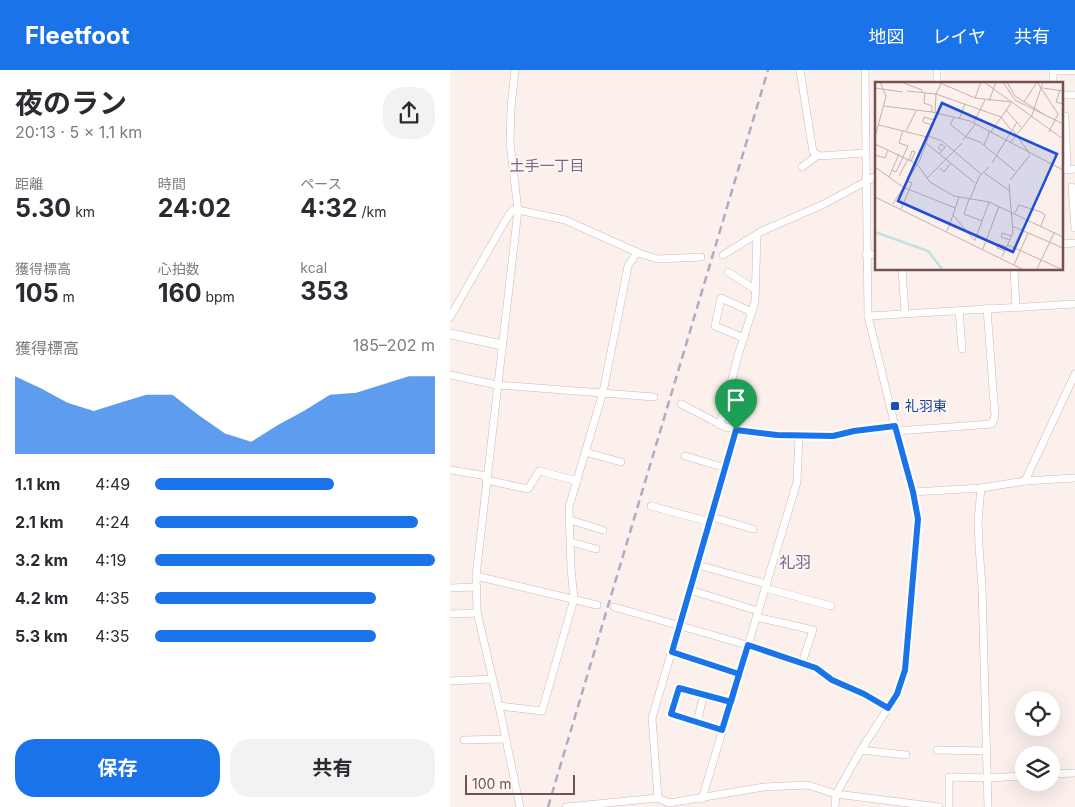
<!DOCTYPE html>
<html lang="ja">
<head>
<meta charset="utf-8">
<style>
	body { margin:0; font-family:Inter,"Noto Sans JP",sans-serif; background:#f2f2f3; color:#2b2b33; height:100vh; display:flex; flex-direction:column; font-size:19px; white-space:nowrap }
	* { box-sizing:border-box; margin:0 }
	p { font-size:16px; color:#7c7c81 }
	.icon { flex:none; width:28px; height:28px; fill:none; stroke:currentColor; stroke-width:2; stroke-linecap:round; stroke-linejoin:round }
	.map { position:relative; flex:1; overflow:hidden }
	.sheet { display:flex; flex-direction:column; background:#fff; width:450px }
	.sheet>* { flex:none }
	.tools { position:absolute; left:565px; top:621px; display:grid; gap:10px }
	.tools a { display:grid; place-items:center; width:45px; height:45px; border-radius:50%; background:#fff; box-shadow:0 5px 20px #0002; font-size:25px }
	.scale { position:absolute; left:15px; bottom:12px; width:110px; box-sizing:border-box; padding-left:5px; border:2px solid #735251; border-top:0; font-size:14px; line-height:18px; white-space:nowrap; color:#735251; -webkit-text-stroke:4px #fdf5f2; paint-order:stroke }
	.pin { position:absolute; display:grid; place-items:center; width:42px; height:42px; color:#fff; margin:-51px -21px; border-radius:50% 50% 50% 0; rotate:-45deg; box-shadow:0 0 5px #0007 }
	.pin .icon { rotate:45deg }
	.round { display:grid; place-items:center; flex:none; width:52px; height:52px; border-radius:20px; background:#f2f2f3 }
	.head { display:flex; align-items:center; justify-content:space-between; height:85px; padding:0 15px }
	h1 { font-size:28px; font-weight:700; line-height:38px }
	.figures { display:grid; grid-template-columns:repeat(3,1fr); gap:8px; height:85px; padding:5px 15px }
	.figures div { display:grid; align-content:center }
	.figures b { font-size:25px; font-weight:700 }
	.figures small { font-size:14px; font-weight:400 }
	.figures p { font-size:14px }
	.chart { height:140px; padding:10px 15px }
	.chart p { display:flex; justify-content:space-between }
	.chart svg { width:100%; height:90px; margin-top:5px; fill:#1a73e8; opacity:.7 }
	.primary-button { display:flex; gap:10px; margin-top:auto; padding:10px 15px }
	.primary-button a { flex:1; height:58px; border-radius:20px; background:#1a73e8; color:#fff; font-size:20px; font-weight:700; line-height:58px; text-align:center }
	.primary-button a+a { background:#f2f2f3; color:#2b2b33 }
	ul { padding:0 15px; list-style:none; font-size:16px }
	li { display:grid; grid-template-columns:80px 60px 1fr; align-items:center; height:38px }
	li i { height:12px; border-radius:6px; background:#1a73e8 }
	header { display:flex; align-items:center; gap:30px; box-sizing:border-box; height:70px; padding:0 25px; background:#1a73e8; color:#fff }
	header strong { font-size:24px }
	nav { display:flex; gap:28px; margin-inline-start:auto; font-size:18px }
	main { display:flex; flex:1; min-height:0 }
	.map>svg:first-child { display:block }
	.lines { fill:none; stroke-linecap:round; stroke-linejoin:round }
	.minor-casing { stroke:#ceb8b5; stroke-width:8 }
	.tertiary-casing { stroke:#ceb8b5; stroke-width:10 }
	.minor { stroke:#fff; stroke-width:7 }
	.tertiary { stroke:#fff; stroke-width:9 }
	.rail { stroke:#b0aac4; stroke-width:2.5; stroke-dasharray:8 5; stroke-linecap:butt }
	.route-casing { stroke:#fff; stroke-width:10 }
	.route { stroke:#1a73e8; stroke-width:6 }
	.transit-dot { fill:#1a4fb4; stroke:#fdf5f2; stroke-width:2 }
	.labels { text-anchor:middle; stroke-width:4; stroke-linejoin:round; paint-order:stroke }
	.transit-label { font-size:14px; fill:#164399; stroke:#fdf5f2; text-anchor:start }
	.neighbourhood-label { font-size:15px; fill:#77698e; stroke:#fdf5f2 }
	.quarter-label { font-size:16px; fill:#77698e; stroke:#fdf5f2 }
	.inset-river { fill:none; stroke:#c2e2dd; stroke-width:2.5 }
	.inset-road { fill:none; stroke:#c5b1ae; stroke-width:1 }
	.view { fill:#1d4ed8; fill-opacity:0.15; stroke:#1d4ed8; stroke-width:2.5 }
	.inset-edge { fill:none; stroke:#735251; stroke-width:2.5 }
</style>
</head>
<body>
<header>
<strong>Fleetfoot</strong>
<nav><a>地図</a><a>レイヤ</a><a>共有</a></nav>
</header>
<main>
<section class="sheet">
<div class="head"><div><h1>夜のラン</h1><p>20:13 · 5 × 1.1 km</p></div><a class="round"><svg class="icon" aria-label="share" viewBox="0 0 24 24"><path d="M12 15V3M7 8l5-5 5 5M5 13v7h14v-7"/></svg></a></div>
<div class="figures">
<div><p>距離</p><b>5.30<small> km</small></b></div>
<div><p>時間</p><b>24:02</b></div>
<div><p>ペース</p><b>4:32<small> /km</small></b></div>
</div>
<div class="figures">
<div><p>獲得標高</p><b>105<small> m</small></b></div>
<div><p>心拍数</p><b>160<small> bpm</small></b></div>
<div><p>kcal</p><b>353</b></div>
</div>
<div class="chart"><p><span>獲得標高</span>185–202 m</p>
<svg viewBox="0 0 160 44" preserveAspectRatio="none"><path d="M0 44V6L10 12L20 19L30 23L40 19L50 15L60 15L70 25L80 34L90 38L100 30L110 23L120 15L130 14L140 10L150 6L160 6V44z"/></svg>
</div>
<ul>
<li><b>1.1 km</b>4:49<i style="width:64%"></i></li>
<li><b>2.1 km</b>4:24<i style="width:94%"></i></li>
<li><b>3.2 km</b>4:19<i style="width:100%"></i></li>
<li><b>4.2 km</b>4:35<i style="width:79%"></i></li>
<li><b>5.3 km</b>4:35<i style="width:79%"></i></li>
</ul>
<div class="primary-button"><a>保存</a><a>共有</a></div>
</section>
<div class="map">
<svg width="625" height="737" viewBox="0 0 625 737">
	<rect width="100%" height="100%" fill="#fbf0ec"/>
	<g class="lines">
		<defs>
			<g id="minor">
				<polyline points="65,0 61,38 60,73 68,140 26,506 27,542 49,636 70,737"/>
				<polyline points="350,0 363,82 370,86 415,83"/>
				<polyline points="487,0 487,14"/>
				<polyline points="603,1 625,1"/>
				<polyline points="603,14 603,0"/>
				<polyline points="611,25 625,25"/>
				<polyline points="615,46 617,100 625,99"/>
				<polyline points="352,97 368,85"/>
				<polyline points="622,117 625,158"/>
				<polyline points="611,174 625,173"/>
				<polyline points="273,185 312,161 372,135 426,106"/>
				<polyline points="416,185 426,184"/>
				<polyline points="452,199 455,243"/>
				<polyline points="564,199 566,237"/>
				<polyline points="278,202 306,220"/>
				<polyline points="509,240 512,279"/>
				<polyline points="418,246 625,234"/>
				<polyline points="0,247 58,146 63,140 68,140 115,150 191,184 208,189 251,187"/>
				<polyline points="294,268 265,256 271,228 302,242"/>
				<polyline points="0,305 47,315 204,327"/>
				<polyline points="231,334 275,357 305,363 349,366 383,366 404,361 445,356"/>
				<polyline points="270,355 289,282 305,232 307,165"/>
				<polyline points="446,361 542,354 545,346 537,238"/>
				<polyline points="135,382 171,392"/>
				<polyline points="235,386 276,398"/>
				<polyline points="0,400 37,406"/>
				<polyline points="36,410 78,419 89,401 127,411"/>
				<polyline points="575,411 625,408"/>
				<polyline points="531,418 528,451 529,476 532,517 538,737"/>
				<polyline points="463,422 531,418 575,411 625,304"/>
				<polyline points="201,436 260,452"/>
				<polyline points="262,447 303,459"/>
				<polyline points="120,450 153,460"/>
				<polyline points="121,472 146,479"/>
				<polyline points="248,495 316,514"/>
				<polyline points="26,506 147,535"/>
				<polyline points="0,518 27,517"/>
				<polyline points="315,518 381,536"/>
				<polyline points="240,520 308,541"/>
				<polyline points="164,537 297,575 366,598 382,610 414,624 438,638"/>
				<polyline points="0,544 28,543"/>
				<polyline points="306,547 363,560 352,593"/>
				<polyline points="222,582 289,604"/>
				<polyline points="0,611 42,609"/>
				<polyline points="254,624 247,652 221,644 229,617 281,632"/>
				<polyline points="49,636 92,641 124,529 121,499 119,437 153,322 178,196 187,182"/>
				<polyline points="247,652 272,660"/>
				<polyline points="14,670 56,669"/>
				<polyline points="411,680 456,685"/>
				<polyline points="487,680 537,681"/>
				<polyline points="601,704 625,703"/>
				<polyline points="208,728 202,648 287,360"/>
				<polyline points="252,729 347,412 349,366"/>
				<polyline points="116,737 208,728 219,733 314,717 358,715 386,724 489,737"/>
				<polyline points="385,737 386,724 411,680 447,624 452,610 457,584 468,449 463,422 445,356 418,246 415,0"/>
				<polyline points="499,737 499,707 538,708 574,706"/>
			</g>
			<polyline id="tertiary" points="0,264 52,275"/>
		</defs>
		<use href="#minor" class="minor-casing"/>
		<use href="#tertiary" class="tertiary-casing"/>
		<use href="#minor" class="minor"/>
		<use href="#tertiary" class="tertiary"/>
		<polyline class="rail" points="98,737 318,0"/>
	</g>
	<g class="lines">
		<defs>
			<polyline id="route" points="286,360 222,582 289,604 281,632 229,618 221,644 272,660 298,575 366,598 382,610 414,624 438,638 447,624 455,600 468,449 463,422 445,356 404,361 383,366 327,365 286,360"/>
		</defs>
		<use href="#route" class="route-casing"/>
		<use href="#route" class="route"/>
	</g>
	<rect class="transit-dot" x="440" y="331" width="10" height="10" rx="2.5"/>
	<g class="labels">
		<g class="transit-label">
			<text x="455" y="341">礼羽東</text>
		</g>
		<g class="neighbourhood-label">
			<text x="97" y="101">土手一丁目</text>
		</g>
		<g class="quarter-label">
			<text x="345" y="498">礼羽</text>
		</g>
	</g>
	<g transform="translate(425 12)">
		<rect width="188" height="188" fill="#fbf0ec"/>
		<path class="inset-river" d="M0,150L53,169L67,187"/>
		<path class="inset-road" d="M26,0L47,8V11M63,0L100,16L137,20M109,0L188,57M128,0L140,18L188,42M132,0L140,14L170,33M162,0L183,32L174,50M0,6L28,10M168,6L188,9M185,8L181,20L188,22M32,9L61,12L126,35L136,48M50,11L49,21L57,24V30M100,16L106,0M114,19L121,0M149,20L162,0M9,24L57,30L95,39L188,88M131,28L146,45M60,31L61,12L67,0M79,36L75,42L91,55L105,60L140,89M84,37L90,22M99,40L110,18M4,43L52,55M57,43L48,40L49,35L59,38M137,47L155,72M31,49L41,29M116,50L136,21M54,54L67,59L106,92M0,55L11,14L5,0M88,58L101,41M51,61L100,101M135,61L157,33L168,0M0,62L42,82L55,100L79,114L114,120L188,155M109,63L115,49M64,72L67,69L70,65L66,62L63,66L67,69M0,73L10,76L13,68M34,78L37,69L40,70L36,79M117,81L142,40M0,85L28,105L80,126M65,86L69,90L75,82M17,88L21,90L33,64L24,61L28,48M108,90L135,109M24,94L33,77M14,95L24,72M52,96L87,61M135,98L155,73M0,115L147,187M84,115L78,133L100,159M94,117L89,132L107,139M95,117L104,95L114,85M18,122L45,78L60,37M26,127L37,101L32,99M140,131L144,123L166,130L170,133L166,144M137,144L188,166M72,149L78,133M100,158L114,120M135,158L126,155L127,151L137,154M133,163L186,187M108,167L124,124M130,169L122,166L123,162L132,165M127,175L138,151L134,102M139,183L153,151M162,187L179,151"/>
		<path class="view" d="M67,21L182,72L138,170L23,119Z"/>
		<rect width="188" height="188" class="inset-edge"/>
	</g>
</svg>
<div class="tools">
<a><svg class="icon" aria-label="locate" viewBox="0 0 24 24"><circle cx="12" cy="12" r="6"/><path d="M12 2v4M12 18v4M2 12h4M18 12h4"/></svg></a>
<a><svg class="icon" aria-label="layers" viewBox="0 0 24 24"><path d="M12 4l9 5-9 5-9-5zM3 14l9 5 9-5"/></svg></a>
</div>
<div class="scale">100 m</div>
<div class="pin" style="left:286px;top:360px;background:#1e9e55"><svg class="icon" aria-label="arrive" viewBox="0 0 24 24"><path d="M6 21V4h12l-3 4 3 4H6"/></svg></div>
</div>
</main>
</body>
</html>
